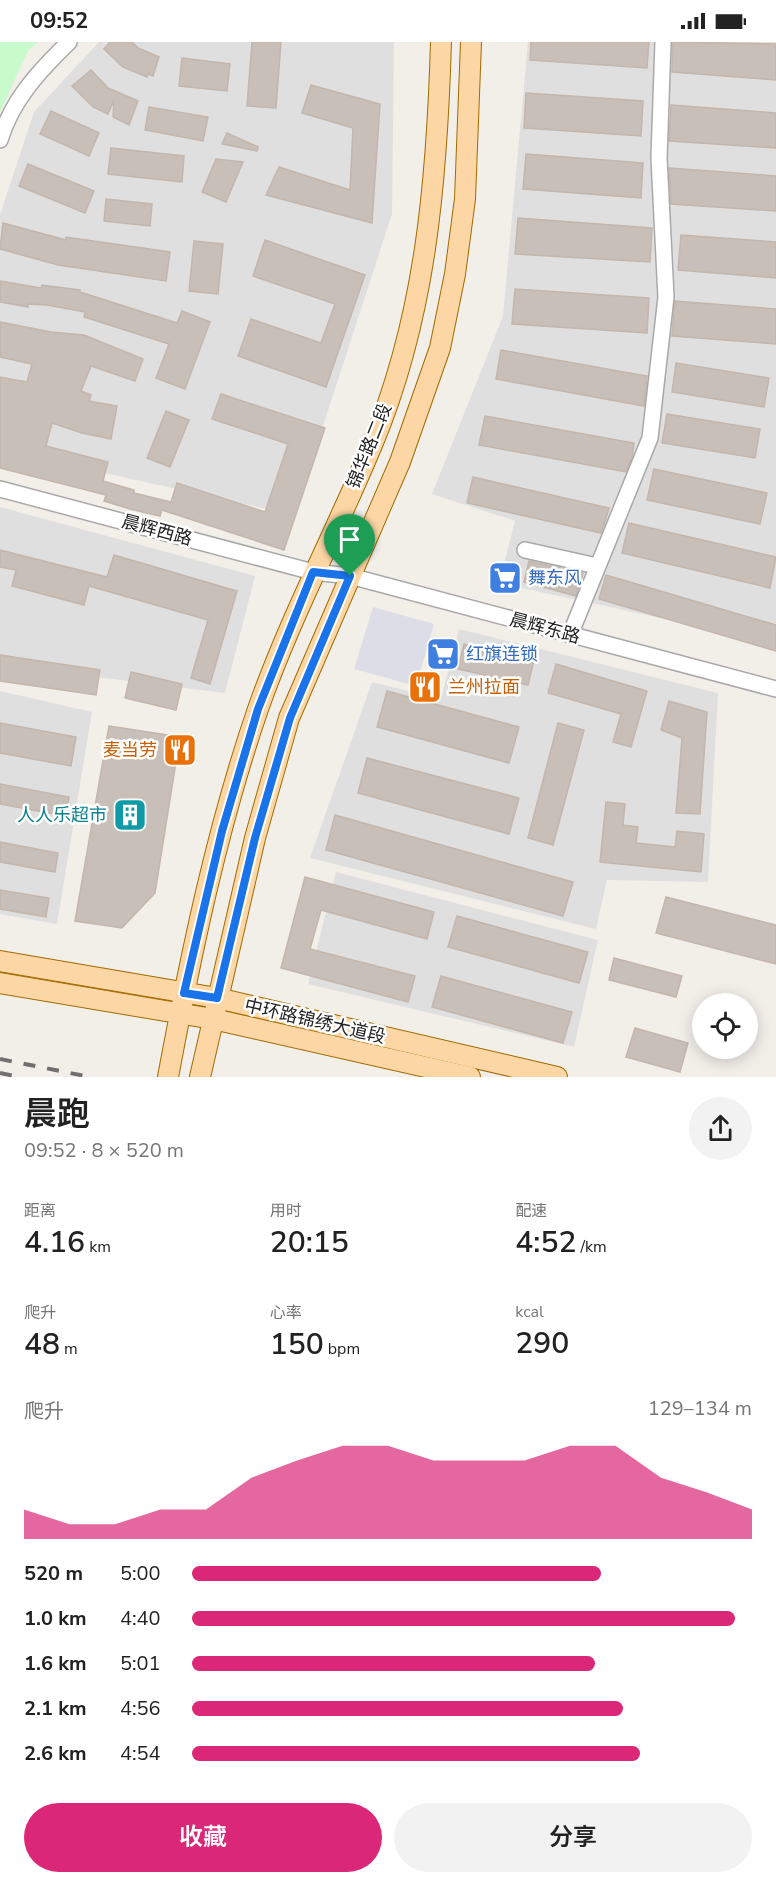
<!DOCTYPE html>
<html lang="zh">
<head>
<meta charset="utf-8">
<style>
	body { margin:0; font-family:"Nunito Sans","Noto Sans SC",sans-serif; background:#f2f2f2; color:#222; height:100vh; display:flex; flex-direction:column; font-size:22px; white-space:nowrap }
	* { box-sizing:border-box; margin:0 }
	p { font-size:20px; color:#767676 }
	.icon { flex:none; width:33px; height:33px; fill:none; stroke:currentColor; stroke-width:2; stroke-linecap:round; stroke-linejoin:round }
	.map { position:relative; height:1035px; overflow:hidden }
	.side { display:flex; flex-direction:column; background:#fff; flex:1 }
	.side>* { flex:none }
	.tools { position:absolute; left:692px; top:951px; display:grid; gap:12px }
	.tools a { display:grid; place-items:center; width:66px; height:66px; border-radius:50%; background:#fff; box-shadow:0 3px 15px #0003; font-size:30px }
	.pin { position:absolute; display:grid; place-items:center; width:51px; height:51px; color:#fff; margin:-62px -26px; border-radius:50% 50% 50% 0; rotate:-45deg; box-shadow:0 0 6px #0007 }
	.pin .icon { rotate:45deg }
	.round { display:grid; place-items:center; flex:none; width:63px; height:63px; border-radius:32px; background:#f2f2f2 }
	.head { display:flex; align-items:center; justify-content:space-between; height:102px; padding:0 24px }
	h1 { font-size:33px; font-weight:600; line-height:45px }
	.stats { display:grid; grid-template-columns:repeat(3,1fr); gap:9px; height:102px; padding:6px 24px }
	.stats div { display:grid; align-content:center }
	.stats b { font-size:30px; font-weight:600 }
	.stats small { font-size:16px; font-weight:400 }
	.stats p { font-size:16px }
	.chart { height:168px; padding:12px 24px }
	.chart p { display:flex; justify-content:space-between }
	.chart svg { width:100%; height:108px; margin-top:6px; fill:#db2777; opacity:.7 }
	.action { display:flex; gap:12px; margin-top:auto; padding:12px 24px }
	.action a { flex:1; height:69px; border-radius:36px; background:#db2777; color:#fff; font-size:24px; font-weight:600; line-height:69px; text-align:center }
	.action a+a { background:#f2f2f2; color:#222 }
	ul { padding:0 24px; list-style:none; font-size:20px }
	li { display:grid; grid-template-columns:96px 72px 1fr; align-items:center; height:45px }
	li i { height:15px; border-radius:8px; background:#db2777 }
	.status { display:flex; justify-content:space-between; align-items:center; height:42px; padding:0 30px; background:#fff; direction:ltr }
	.status svg { height:16px; fill:currentColor }
	.map>svg:first-child { display:block }
	.residential { fill:#e0dfdf }
	.park { fill:#c8facc }
	.plaza { fill:#dddde8 }
	.building { fill:#c7bfb8; stroke:#c4b6ab; stroke-width:1.5 }
	.lines { fill:none; stroke-linecap:round; stroke-linejoin:round }
	.minor-casing { stroke:#a9a9a9; stroke-width:18 }
	.major-casing { stroke:#a06b00; stroke-width:22 }
	.minor { stroke:#fff; stroke-width:15 }
	.major { stroke:#fcd6a4; stroke-width:20 }
	.rail { stroke:#707070; stroke-width:4; stroke-dasharray:12 12; stroke-linecap:butt }
	.route-casing { stroke:#fff; stroke-width:12 }
	.route { stroke:#1a73e8; stroke-width:8 }
	.labels { text-anchor:middle; stroke-width:5; stroke-linejoin:round; paint-order:stroke }
	.street-label { font-size:18px; fill:#222; stroke:#fff }
	.shop-label { font-size:18px; fill:#366cbe; stroke:#fff; text-anchor:start }
	.food-label { font-size:18px; fill:#c56008; stroke:#fff; text-anchor:start }
	.culture-label { font-size:18px; fill:#0d838f; stroke:#fff; text-anchor:end }
</style>
</head>
<body>
<div class="status"><b>09:52</b><svg viewBox="0 0 49 12"><path d="M0 12V9h3v3zM5 12V6h3v6zM10 12V3h3v9zM15 12V0h3v12zM26 1h20v11H26zM47 4h2v5h-2z"/></svg></div>
<div class="map">
<svg width="776" height="1035" viewBox="0 0 776 1035">
	<rect width="100%" height="100%" fill="#f2efe9"/>
	<g class="residential">
		<polygon points="99,0 394,0 392,172 294,473 0,408 0,173 34,70"/>
		<polygon points="528,0 776,0 776,601 499,541 515,479 432,452 503,274"/>
		<polygon points="0,465 255,534 225,651 0,623"/>
		<polygon points="459,587 718,651 708,840 607,838 596,887 310,816 372,640 441,657"/>
		<polygon points="0,649 92,670 57,882 0,872"/>
		<polygon points="336,830 598,898 574,1005 308,942"/>
	</g>
	<polygon class="park" points="0,0 38,0 28,9 0,70"/>
	<polygon class="plaza" points="373,565 434,582 416,644 354,627"/>
	<g class="building">
		<polygon points="110,0 132,0 138,6 159,15 153,34 148,32 147,35 123,25 104,7"/>
		<polygon points="252,0 281,0 276,66 247,64"/>
		<polygon points="531,0 649,0 647,26 530,18"/>
		<polygon points="673,0 776,2 776,38 672,30"/>
		<polygon points="182,16 230,22 227,49 179,44"/>
		<polygon points="91,28 108,46 138,59 129,83 113,75 114,58 108,72 93,65 72,44"/>
		<polygon points="311,43 380,62 372,181 266,153 279,125 350,148 353,86 302,71"/>
		<polygon points="526,51 643,59 641,94 524,86"/>
		<polygon points="671,63 776,71 776,106 669,99"/>
		<polygon points="149,65 208,75 203,99 145,88"/>
		<polygon points="51,69 99,91 89,114 40,92"/>
		<polygon points="227,91 258,105 257,109 222,102"/>
		<polygon points="111,106 184,114 182,140 108,132"/>
		<polygon points="526,112 643,121 641,156 523,147"/>
		<polygon points="216,117 243,120 226,160 202,150"/>
		<polygon points="28,122 94,149 85,171 19,144"/>
		<polygon points="669,126 776,134 776,169 671,162"/>
		<polygon points="106,157 152,162 150,184 104,179"/>
		<polygon points="518,176 652,186 650,220 515,212"/>
		<polygon points="3,181 66,198 66,195 170,210 166,239 58,223 0,207"/>
		<polygon points="681,193 776,200 776,236 678,228"/>
		<polygon points="265,198 365,233 326,345 238,314 251,277 321,301 335,262 253,234"/>
		<polygon points="194,199 223,202 218,252 189,249"/>
		<polygon points="0,239 41,246 42,243 80,248 80,250 177,281 182,269 210,280 185,347 156,336 169,302 84,275 85,270 47,263 28,262 28,265 0,260"/>
		<polygon points="515,247 649,256 647,291 512,282"/>
		<polygon points="675,259 776,267 776,302 672,294"/>
		<polygon points="0,280 51,290 84,293 143,317 135,339 91,324 81,349 91,353 89,359 117,364 111,397 82,391 52,381 46,404 108,420 103,439 134,448 134,451 171,460 177,441 265,470 288,402 212,377 221,352 325,386 284,508 162,468 160,474 130,467 104,459 106,453 0,426 0,335 27,340 32,322 0,315"/>
		<polygon points="501,308 647,334 644,364 496,337"/>
		<polygon points="676,321 769,336 764,365 672,350"/>
		<polygon points="166,369 189,378 170,425 147,416"/>
		<polygon points="667,372 760,387 755,416 662,401"/>
		<polygon points="485,374 634,401 632,415 626,430 479,403"/>
		<polygon points="654,427 767,451 760,482 647,458"/>
		<polygon points="473,435 609,466 606,477 601,491 467,461"/>
		<polygon points="629,481 776,515 770,546 622,511"/>
		<polygon points="0,508 107,535 114,513 237,549 210,642 191,636 208,578 89,544 84,563 12,544 16,528 0,525"/>
		<polygon points="529,519 583,531 576,554 524,540"/>
		<polygon points="606,533 776,583 776,609 599,557"/>
		<polygon points="464,602 534,618 528,643 458,627"/>
		<polygon points="0,613 100,628 96,653 0,639"/>
		<polygon points="556,622 647,649 631,705 613,700 621,672 548,651"/>
		<polygon points="131,630 182,642 176,668 125,656"/>
		<polygon points="387,649 519,685 509,721 377,685"/>
		<polygon points="669,659 707,670 700,772 676,771 682,696 661,688"/>
		<polygon points="0,681 76,695 71,724 0,711"/>
		<polygon points="558,681 584,688 553,803 528,796"/>
		<polygon points="109,684 180,695 155,851 122,886 75,879"/>
		<polygon points="367,716 519,756 509,792 358,751"/>
		<polygon points="0,742 69,755 66,774 0,762"/>
		<polygon points="606,760 625,762 623,783 638,785 636,801 675,805 677,789 704,792 701,830 600,820"/>
		<polygon points="335,773 573,840 563,874 326,808"/>
		<polygon points="0,800 58,811 55,830 0,820"/>
		<polygon points="305,835 434,870 427,897 321,868 310,907 415,934 408,960 281,926"/>
		<polygon points="0,848 49,856 46,875 0,867"/>
		<polygon points="666,855 776,883 776,922 656,891"/>
		<polygon points="457,874 588,910 579,941 448,905"/>
		<polygon points="614,916 682,934 676,955 609,938"/>
		<polygon points="441,934 572,970 563,1001 432,965"/>
		<polygon points="635,986 688,1001 680,1030 626,1015"/>
	</g>
	<g class="lines">
		<defs>
			<g id="minor">
				<path d="M0,98C12,58 39,29 69,0"/>
				<polyline points="0,447 313,530 350,534 776,647"/>
				<polyline points="525,508 597,524"/>
				<polyline points="570,593 650,396 666,255 659,116 663,0"/>
			</g>
			<g id="major">
				<polyline points="0,919 217,956 557,1035"/>
				<polyline points="0,941 213,977 470,1035"/>
				<path d="M168,1035C191,912 217,786 258,667C290,576 335,492 372,403C426,275 437,137 441,0"/>
				<polyline points="200,1035 255,796 289,676 400,420 440,306 455,232 465,157 471,0"/>
			</g>
		</defs>
		<use href="#minor" class="minor-casing"/>
		<use href="#major" class="major-casing"/>
		<use href="#minor" class="minor"/>
		<use href="#major" class="major"/>
		<g class="rail">
			<polyline points="0,1017 90,1035"/>
			<polyline points="0,1031 19,1035"/>
		</g>
	</g>
	<g class="lines">
		<defs>
			<polygon id="route" points="313,530 350,534 290,676 255,796 217,956 184,951 222,789 258,667"/>
		</defs>
		<use href="#route" class="route-casing"/>
		<use href="#route" class="route"/>
	</g>
	<defs>
		<symbol id="supermarket-square" viewBox="-11 -11 22 22"><rect x="-9" y="-9" width="18" height="18" rx="4" fill="#3f7fe0" stroke="#fff"/><path d="M-6-5.5h2.5l.6 2H6L4.5 2H-2.5L-4.4-4H-6ZM-1.5 3.2a1.3 1.3 0 1 0 .1 0ZM3 3.2a1.3 1.3 0 1 0 .1 0Z" fill="#fff"/></symbol>
		<symbol id="restaurant-square" viewBox="-11 -11 22 22"><rect x="-9" y="-9" width="18" height="18" rx="4" fill="#e8710a" stroke="#fff"/><path d="M-5-6h1v4h1v-4h1v4h1v-4h1v5L-1.5 .5V6h-2V.5L-5-1ZM5-6V6H3V1.5H1.5Q1.5-4 5-6Z" fill="#fff"/></symbol>
		<symbol id="building-square" viewBox="-11 -11 22 22"><rect x="-9" y="-9" width="18" height="18" rx="4" fill="#0f9aa8" stroke="#fff"/><path d="M-4-6H4V6H1V3H-1V6H-4ZM-2.5-4.3h1.7v1.8h-1.7ZM.8-4.3h1.7v1.8H.8ZM-2.5-1h1.7V.8h-1.7ZM.8-1h1.7V.8H.8Z" fill="#fff"/></symbol>
	</defs>
	<g fill-rule="evenodd">
		<use href="#supermarket-square" x="486" y="517" width="38" height="38"/>
		<use href="#supermarket-square" x="424" y="593" width="38" height="38"/>
		<use href="#restaurant-square" x="406" y="626" width="38" height="38"/>
		<use href="#restaurant-square" x="161" y="689" width="38" height="38"/>
		<use href="#building-square" x="111" y="754" width="38" height="38"/>
	</g>
	<g class="labels">
		<g class="street-label">
			<text transform="translate(369 404) rotate(-68)" y="6">锦华路二段</text>
			<text transform="translate(157 488) rotate(15)" y="6">晨辉西路</text>
			<text transform="translate(545 586) rotate(15)" y="6">晨辉东路</text>
			<text transform="translate(315 979) rotate(13)" y="6">中环路锦绣大道段</text>
		</g>
		<g class="shop-label">
			<text x="528" y="542">舞东风</text>
			<text x="466" y="618">红旗连锁</text>
		</g>
		<g class="food-label">
			<text x="448" y="651">兰州拉面</text>
			<text x="157" y="714" text-anchor="end">麦当劳</text>
		</g>
		<g class="culture-label">
			<text x="107" y="779">人人乐超市</text>
		</g>
	</g>
</svg>
<div class="tools">
<a><svg class="icon" aria-label="locate" viewBox="0 0 24 24"><circle cx="12" cy="12" r="6"/><path d="M12 2v4M12 18v4M2 12h4M18 12h4"/></svg></a>
</div>
<div class="pin" style="left:350px;top:534px;background:#1e9e55"><svg class="icon" aria-label="arrive" viewBox="0 0 24 24"><path d="M6 21V4h12l-3 4 3 4H6"/></svg></div>
</div>
<section class="side">
<div class="head"><div><h1>晨跑</h1><p>09:52 · 8 × 520 m</p></div><a class="round"><svg class="icon" aria-label="share" viewBox="0 0 24 24"><path d="M12 15V3M7 8l5-5 5 5M5 13v7h14v-7"/></svg></a></div>
<div class="stats">
<div><p>距离</p><b>4.16<small> km</small></b></div>
<div><p>用时</p><b>20:15</b></div>
<div><p>配速</p><b>4:52<small> /km</small></b></div>
</div>
<div class="stats">
<div><p>爬升</p><b>48<small> m</small></b></div>
<div><p>心率</p><b>150<small> bpm</small></b></div>
<div><p>kcal</p><b>290</b></div>
</div>
<div class="chart"><p><span>爬升</span>129–134 m</p>
<svg viewBox="0 0 160 44" preserveAspectRatio="none"><path d="M0 44V32L10 38L20 38L30 32L40 32L50 19L60 12L70 6L80 6L90 12L100 12L110 12L120 6L130 6L140 19L150 25L160 32V44z"/></svg>
</div>
<ul>
<li><b>520 m</b>5:00<i style="width:73%"></i></li>
<li><b>1.0 km</b>4:40<i style="width:97%"></i></li>
<li><b>1.6 km</b>5:01<i style="width:72%"></i></li>
<li><b>2.1 km</b>4:56<i style="width:77%"></i></li>
<li><b>2.6 km</b>4:54<i style="width:80%"></i></li>
</ul>
<div class="action"><a>收藏</a><a>分享</a></div>
</section>
</body>
</html>
